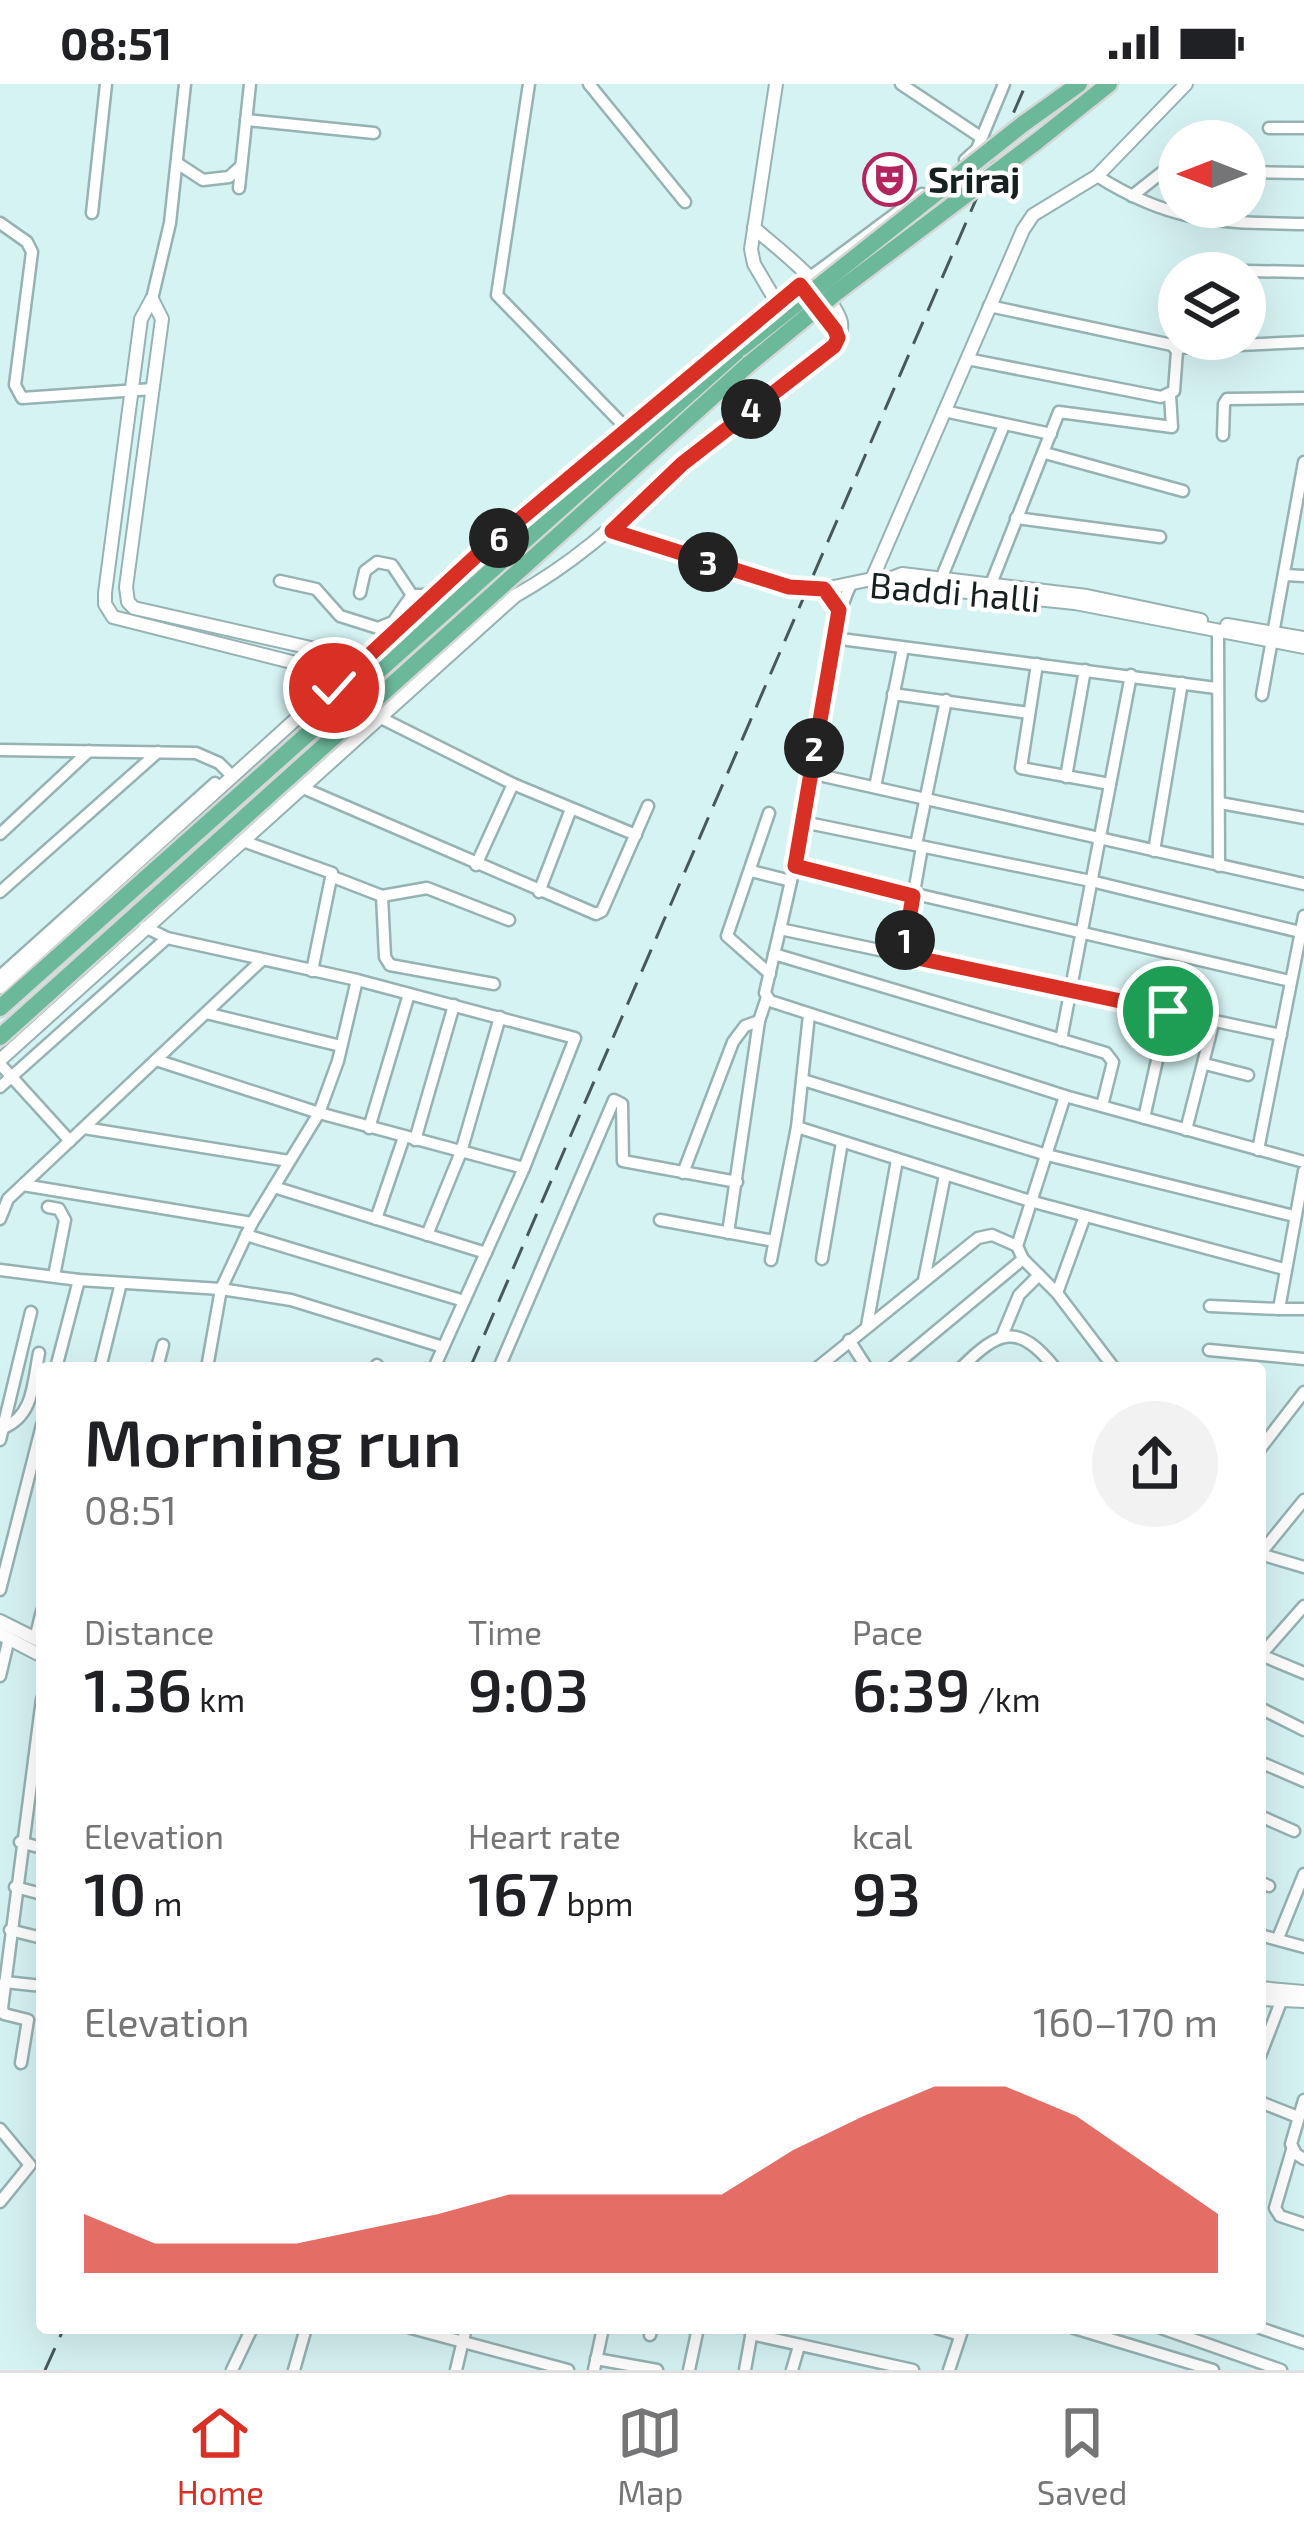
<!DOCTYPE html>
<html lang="en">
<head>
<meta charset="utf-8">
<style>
	body { margin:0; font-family:"Exo 2",sans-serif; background:#f2f2f2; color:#202124; height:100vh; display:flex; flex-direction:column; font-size:45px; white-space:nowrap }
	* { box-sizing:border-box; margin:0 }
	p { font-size:39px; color:#757577 }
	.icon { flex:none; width:66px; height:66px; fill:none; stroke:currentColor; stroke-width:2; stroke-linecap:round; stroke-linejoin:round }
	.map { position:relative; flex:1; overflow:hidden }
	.sheet { position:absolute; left:36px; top:1278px; width:1230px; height:972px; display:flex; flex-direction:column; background:#fff; border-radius:12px; box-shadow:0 12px 48px #0002 }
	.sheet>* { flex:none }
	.needle { width:78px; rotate:270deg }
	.controls { position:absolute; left:1158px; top:36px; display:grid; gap:24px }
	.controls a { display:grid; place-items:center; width:108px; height:108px; border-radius:50%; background:#fff; box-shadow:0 12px 48px #0002; font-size:60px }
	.pin { position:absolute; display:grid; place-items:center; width:102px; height:102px; color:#fff; margin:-51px; border:6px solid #fff; border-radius:50%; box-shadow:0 3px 12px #0007 }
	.km { position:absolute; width:60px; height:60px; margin:-30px; border-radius:50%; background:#222; color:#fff; font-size:33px; line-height:60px; text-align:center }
	.round { display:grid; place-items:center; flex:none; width:126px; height:126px; border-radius:63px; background:#f2f2f2 }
	.summary { display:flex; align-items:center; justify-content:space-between; height:204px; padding:0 48px }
	h1 { font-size:66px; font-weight:600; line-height:90px }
	.figures { display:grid; grid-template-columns:repeat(3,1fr); gap:18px; height:204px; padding:12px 48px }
	.figures div { display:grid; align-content:center }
	.figures b { font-size:60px; font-weight:600 }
	.figures small { font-size:33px; font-weight:400 }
	.figures p { font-size:33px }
	.chart { height:336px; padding:24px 48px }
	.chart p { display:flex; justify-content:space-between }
	.chart svg { width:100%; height:216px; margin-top:12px; fill:#d93025; opacity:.7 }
	.status { display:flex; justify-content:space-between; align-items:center; height:84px; padding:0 60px; background:#fff; direction:ltr }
	.status svg { height:33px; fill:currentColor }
	.menu { display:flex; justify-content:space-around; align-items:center; height:168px; border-top:3px solid #e0e0e0; background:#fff; font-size:33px; color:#757577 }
	.menu a { display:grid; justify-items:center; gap:6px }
	.menu .on { color:#d93025 }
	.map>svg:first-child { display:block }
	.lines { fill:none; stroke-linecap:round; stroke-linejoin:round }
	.minor-casing { stroke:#96b2b2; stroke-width:15 }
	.tertiary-casing { stroke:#96b2b2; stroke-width:16 }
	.trunk-casing { stroke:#d5d7d7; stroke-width:21 }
	.minor { stroke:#fff; stroke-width:10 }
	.tertiary { stroke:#fff; stroke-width:12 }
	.trunk { stroke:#6cb89a; stroke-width:16 }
	.rail { stroke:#495859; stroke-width:3; stroke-dasharray:24 12; stroke-linecap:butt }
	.trunk-bridge-casing { stroke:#d5d7d7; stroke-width:21; stroke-linecap:butt }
	.trunk-bridge { stroke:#6cb89a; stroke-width:16 }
	.route-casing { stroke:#fff; stroke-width:24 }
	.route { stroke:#d93025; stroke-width:15 }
	.labels { text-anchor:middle; stroke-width:9; stroke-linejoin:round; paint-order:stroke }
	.poi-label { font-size:36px; font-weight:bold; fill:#162021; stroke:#fff; text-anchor:start }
	.street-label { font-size:36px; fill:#162021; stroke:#fff }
</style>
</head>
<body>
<div class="status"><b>08:51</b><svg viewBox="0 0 49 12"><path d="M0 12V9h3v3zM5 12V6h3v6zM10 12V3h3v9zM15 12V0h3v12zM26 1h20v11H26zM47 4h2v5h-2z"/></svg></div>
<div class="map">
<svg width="1304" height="2286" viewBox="0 0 1304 2286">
	<rect width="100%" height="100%" fill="#d6f3f3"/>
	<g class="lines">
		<defs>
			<g id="minor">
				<polyline points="529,0 497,211 627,345"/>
				<polyline points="589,0 685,118"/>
				<polyline points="901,0 979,52"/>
				<polyline points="246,36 374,49"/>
				<polyline points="1269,44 1304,44"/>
				<polyline points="965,76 977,65 1004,0"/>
				<polyline points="177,79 203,96 229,93 240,83"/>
				<polyline points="1245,88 1304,89"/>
				<path d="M1097,92C1173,140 1218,138 1304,140"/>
				<polyline points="239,104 250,0"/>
				<polyline points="1132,112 1179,75"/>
				<polyline points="92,129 106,0"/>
				<polyline points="0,139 27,158 32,168 15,301 22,314 153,305"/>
				<polyline points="1200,186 1304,188"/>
				<polyline points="809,194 922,110"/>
				<polyline points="152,215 170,139 185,0"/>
				<polyline points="1175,264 1304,258"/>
				<polyline points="967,275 1161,313 1174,307 1177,267 1172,261 989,222"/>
				<polyline points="944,327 1051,350"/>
				<polyline points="1223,351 1224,320 1227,315 1304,314"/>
				<polyline points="1045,369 1183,407"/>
				<polyline points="1016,434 1160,453"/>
				<polyline points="1285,491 1304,492"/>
				<polyline points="941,495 1004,341"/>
				<polyline points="280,497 316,505 340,532 378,544 393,538 412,511 434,511"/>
				<path d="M851,500C820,568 816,653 804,727C795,788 779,848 765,909L770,917L1065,1012L1304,1078"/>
				<polyline points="991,500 1059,328 1172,343 1170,311"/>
				<polyline points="360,509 365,487 377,478 392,481 412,511"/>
				<polyline points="1218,548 1219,782"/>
				<polyline points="833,554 1216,604"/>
				<polyline points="1037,580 1021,684 1110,700"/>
				<polyline points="893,610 1029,629"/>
				<polyline points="1262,611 1304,378"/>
				<polyline points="379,633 513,700 636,751"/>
				<polyline points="0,666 196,669 219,679 232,692"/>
				<polyline points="810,689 1304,800"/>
				<polyline points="1066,693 1085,586"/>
				<polyline points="875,703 903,564"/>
				<polyline points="303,704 596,830 602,827 648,722"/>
				<polyline points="1220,719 1304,734"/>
				<polyline points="769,729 727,852 770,890"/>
				<polyline points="803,738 1091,797 1304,849"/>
				<polyline points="0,750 89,667"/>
				<polyline points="243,757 332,789 312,887"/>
				<polyline points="916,761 946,616"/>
				<polyline points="1154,767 1182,599"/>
				<polyline points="476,781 513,700"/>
				<polyline points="795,782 1290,897"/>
				<polyline points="751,787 791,797"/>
				<polyline points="333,793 382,812 385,873 390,881 494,900"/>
				<polyline points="0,808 158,668"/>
				<polyline points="539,808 571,725"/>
				<polyline points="382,812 427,804 509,836"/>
				<polyline points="145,843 167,854 357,896 575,954 524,1084 434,1284"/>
				<polyline points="780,845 1281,951"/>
				<polyline points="774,870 1106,969 1113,978 1102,1022"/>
				<polyline points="903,871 922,763"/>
				<polyline points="0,892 215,699"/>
				<polyline points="206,929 341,962"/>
				<polyline points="1061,956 1131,591"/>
				<polyline points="156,976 319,1029 524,1084"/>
				<polyline points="0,980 70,1057"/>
				<polyline points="1205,980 1248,991"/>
				<polyline points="803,996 1047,1071 1294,1132"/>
				<polyline points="0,1003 167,854"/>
				<polyline points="1065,1012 1017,1162 1023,1175 1057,1209 1114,1284"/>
				<polyline points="1144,1034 1168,927"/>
				<polyline points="797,1043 1030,1117 1284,1185"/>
				<polyline points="84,1044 289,1077"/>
				<polyline points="369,1044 409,910"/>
				<polyline points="1186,1046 1214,936"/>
				<polyline points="415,1056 454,921"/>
				<polyline points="1258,1066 1304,832"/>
				<polyline points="1304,1087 1279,1225 1304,1225"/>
				<polyline points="683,1089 733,958 745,942 759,937"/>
				<polyline points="23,1101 252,1139"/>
				<polyline points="274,1103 486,1169"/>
				<polyline points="48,1123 59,1125 65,1136 54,1192"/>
				<polyline points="0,1135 8,1115 262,876"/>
				<polyline points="376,1135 404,1053"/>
				<polyline points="660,1136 774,1157"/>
				<polyline points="728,1149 759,937 767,913"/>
				<polyline points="246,1151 464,1217"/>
				<polyline points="427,1151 461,1068 500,933"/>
				<polyline points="822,1175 842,1058"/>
				<polyline points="771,1176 797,1043 809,931"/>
				<polyline points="0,1186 79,1196 221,1205 291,1216 443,1263"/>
				<polyline points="924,1196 945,1091"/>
				<polyline points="1057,1209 1085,1132"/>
				<polyline points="1210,1222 1279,1225"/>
				<polyline points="867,1242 897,1076"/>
				<polyline points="1002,1252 1019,1211 1039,1191"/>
				<polyline points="849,1256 867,1284"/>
				<polyline points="1209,1266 1304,1275"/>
				<polyline points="56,1284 79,1196"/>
				<polyline points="100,1284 121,1199"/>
				<polyline points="157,1284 163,1261"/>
				<polyline points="207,1284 221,1205 252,1139 319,1029 338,977 357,896"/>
				<polyline points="376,1284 377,1281"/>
				<polyline points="499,1284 614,1016 622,1020 623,1077 737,1098"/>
				<polyline points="817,1284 978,1154 992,1151 1017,1162"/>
				<polyline points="892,1284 1023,1175"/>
				<path d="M961,1284C999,1246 1018,1238 1055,1284"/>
				<path d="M3,1344C34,1332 33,1298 39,1269"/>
				<polyline points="0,1356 31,1228"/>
				<polyline points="1260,1365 1304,1308"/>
				<polyline points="1260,1470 1304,1416"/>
				<polyline points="1260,1470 1304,1483"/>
				<polyline points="0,1506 42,1341"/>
				<polyline points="35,1555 42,1527"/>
				<polyline points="1261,1571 1304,1589"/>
				<polyline points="1260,1572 1304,1522"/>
				<polyline points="0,1592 9,1554"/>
				<polyline points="1260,1624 1304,1646"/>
				<polyline points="1260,1678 1304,1697"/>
				<polyline points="1260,1732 1294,1747"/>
				<polyline points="20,1758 42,1764"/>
				<polyline points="1260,1798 1269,1802"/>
				<polyline points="15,1803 42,1810"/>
				<polyline points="10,1846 42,1854"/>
				<polyline points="1260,1851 1304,1863"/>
				<polyline points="1278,1854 1304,1790"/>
				<polyline points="5,1898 42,1902"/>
				<polyline points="1260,1972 1282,1915"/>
				<polyline points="21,1979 28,1936 4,1930 2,1924 42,1615"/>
				<polyline points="1304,2016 1291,2060 1296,2070 1304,2075"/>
				<polyline points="1260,2018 1298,2033"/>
				<polyline points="0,2045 30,2081 0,2118"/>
				<polyline points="1292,2066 1275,2124 1280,2132 1304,2140"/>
				<polyline points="411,2244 568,2286"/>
				<polyline points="937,2244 960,2251"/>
				<polyline points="1074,2244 1213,2286"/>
				<polyline points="1161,2244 1281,2286"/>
				<polyline points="1260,2244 1304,2259"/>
				<polyline points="751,2250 913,2286"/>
				<polyline points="650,2251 652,2244"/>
				<polyline points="596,2275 657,2286"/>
				<polyline points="232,2286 252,2244"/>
				<polyline points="294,2286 306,2244"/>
				<polyline points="456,2286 466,2244"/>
				<polyline points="594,2286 603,2244"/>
				<polyline points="689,2286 698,2244"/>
				<polyline points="745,2286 752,2247"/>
				<polyline points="792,2286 799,2262"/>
				<polyline points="949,2286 963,2244"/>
			</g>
			<g id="tertiary">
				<polyline points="776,0 751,165 754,180 777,219"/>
				<polyline points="152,215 141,235 105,509 105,520 113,533 347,592"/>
				<polyline points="152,215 162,235 126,503 128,518 134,524 364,576"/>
				<polyline points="612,447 789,503 819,506 872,495 889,495 900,501 1075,519 1304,563"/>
				<polyline points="872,495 1023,146 1033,131 1097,92 1186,0"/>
				<polyline points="889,495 902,490 1087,512 1201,536"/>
				<polyline points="1227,541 1304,554"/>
				<polyline points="0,903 476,472 809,194"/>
				<path d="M0,976L515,512C584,473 623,433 680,381C728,338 783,301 834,262C838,254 844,245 840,235C826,201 781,167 754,144"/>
				<polyline points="0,1537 42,1558"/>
				<polyline points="0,1550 42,1572"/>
				<polyline points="1260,1904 1304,1908"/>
				<polyline points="1260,1915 1304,1917"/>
			</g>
			<g id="trunk">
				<polyline points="1023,40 1079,0"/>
				<polyline points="1036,58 1109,0"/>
				<polyline points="436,509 448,524"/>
				<polyline points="0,924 741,264"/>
				<polyline points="0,953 749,280"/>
			</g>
		</defs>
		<use href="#minor" class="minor-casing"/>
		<use href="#tertiary" class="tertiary-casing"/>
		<use href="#trunk" class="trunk-casing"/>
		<use href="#minor" class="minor"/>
		<use href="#tertiary" class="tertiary"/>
		<use href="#trunk" class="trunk"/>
		<g class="rail">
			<polyline points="470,1284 1026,0"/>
			<polyline points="45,2286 64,2244"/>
		</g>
		<defs>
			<g id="trunk-bridge">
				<polyline points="741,264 1023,40"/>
				<polyline points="749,280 837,208 1036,58"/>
			</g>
		</defs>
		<use href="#trunk-bridge" class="trunk-bridge-casing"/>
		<use href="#trunk-bridge" class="trunk-bridge"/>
	</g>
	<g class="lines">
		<defs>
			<polyline id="route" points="334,604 476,472 800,201 835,246 838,254 834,262 682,380 612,447 789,503 824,505 839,526 795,782 913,812 903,871 1168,927"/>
		</defs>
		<use href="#route" class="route-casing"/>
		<use href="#route" class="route"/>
	</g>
	<defs>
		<symbol id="theatre-ring" viewBox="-11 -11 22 22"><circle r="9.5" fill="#fff" stroke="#b3255c" stroke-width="1.5"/><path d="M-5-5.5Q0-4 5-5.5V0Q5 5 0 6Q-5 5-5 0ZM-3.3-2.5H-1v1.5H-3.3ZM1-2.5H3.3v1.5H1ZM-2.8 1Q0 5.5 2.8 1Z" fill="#b3255c"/></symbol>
	</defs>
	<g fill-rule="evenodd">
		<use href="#theatre-ring" x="860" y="66" width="59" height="59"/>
	</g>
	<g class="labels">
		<g class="poi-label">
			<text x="928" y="109">Sriraj</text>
		</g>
		<g class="street-label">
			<text transform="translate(955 508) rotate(5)" y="13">Baddi halli</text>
		</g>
	</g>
</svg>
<div class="controls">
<a><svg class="needle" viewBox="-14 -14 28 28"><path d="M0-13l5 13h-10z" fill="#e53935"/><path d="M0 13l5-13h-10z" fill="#757577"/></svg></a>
<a><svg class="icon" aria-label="layers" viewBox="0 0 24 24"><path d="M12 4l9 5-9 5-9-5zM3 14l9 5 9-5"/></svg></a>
</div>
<div class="pin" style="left:1168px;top:927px;background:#1e9e55"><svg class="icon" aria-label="arrive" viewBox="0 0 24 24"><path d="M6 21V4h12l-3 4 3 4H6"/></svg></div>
<div class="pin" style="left:334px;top:604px;background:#d93025"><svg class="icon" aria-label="check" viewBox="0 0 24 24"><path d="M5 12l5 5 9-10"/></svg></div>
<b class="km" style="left:905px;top:856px">1</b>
<b class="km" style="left:814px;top:664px">2</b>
<b class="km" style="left:708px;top:478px">3</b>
<b class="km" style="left:751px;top:325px">4</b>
<b class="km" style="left:499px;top:454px">6</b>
<section class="sheet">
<div class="summary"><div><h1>Morning run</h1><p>08:51</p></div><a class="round"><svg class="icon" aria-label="share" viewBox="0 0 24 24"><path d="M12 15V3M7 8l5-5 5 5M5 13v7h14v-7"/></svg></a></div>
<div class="figures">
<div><p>Distance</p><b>1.36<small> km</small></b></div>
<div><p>Time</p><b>9:03</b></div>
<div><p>Pace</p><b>6:39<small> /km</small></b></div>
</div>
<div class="figures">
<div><p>Elevation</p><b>10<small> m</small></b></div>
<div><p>Heart rate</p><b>167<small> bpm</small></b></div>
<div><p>kcal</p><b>93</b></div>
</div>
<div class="chart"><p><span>Elevation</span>160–170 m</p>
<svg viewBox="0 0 160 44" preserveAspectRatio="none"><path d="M0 44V32L10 38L20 38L30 38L40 35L50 32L60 28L70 28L80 28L90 28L100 19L110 12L120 6L130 6L140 12L150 22L160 32V44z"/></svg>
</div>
</section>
</div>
<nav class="menu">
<a class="on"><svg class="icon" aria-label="home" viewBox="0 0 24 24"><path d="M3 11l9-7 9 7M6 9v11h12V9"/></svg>Home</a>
<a><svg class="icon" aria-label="map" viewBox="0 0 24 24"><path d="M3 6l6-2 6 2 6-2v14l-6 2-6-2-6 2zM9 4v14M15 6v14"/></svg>Map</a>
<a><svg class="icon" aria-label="saved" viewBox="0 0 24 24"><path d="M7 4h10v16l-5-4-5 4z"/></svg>Saved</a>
</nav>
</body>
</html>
